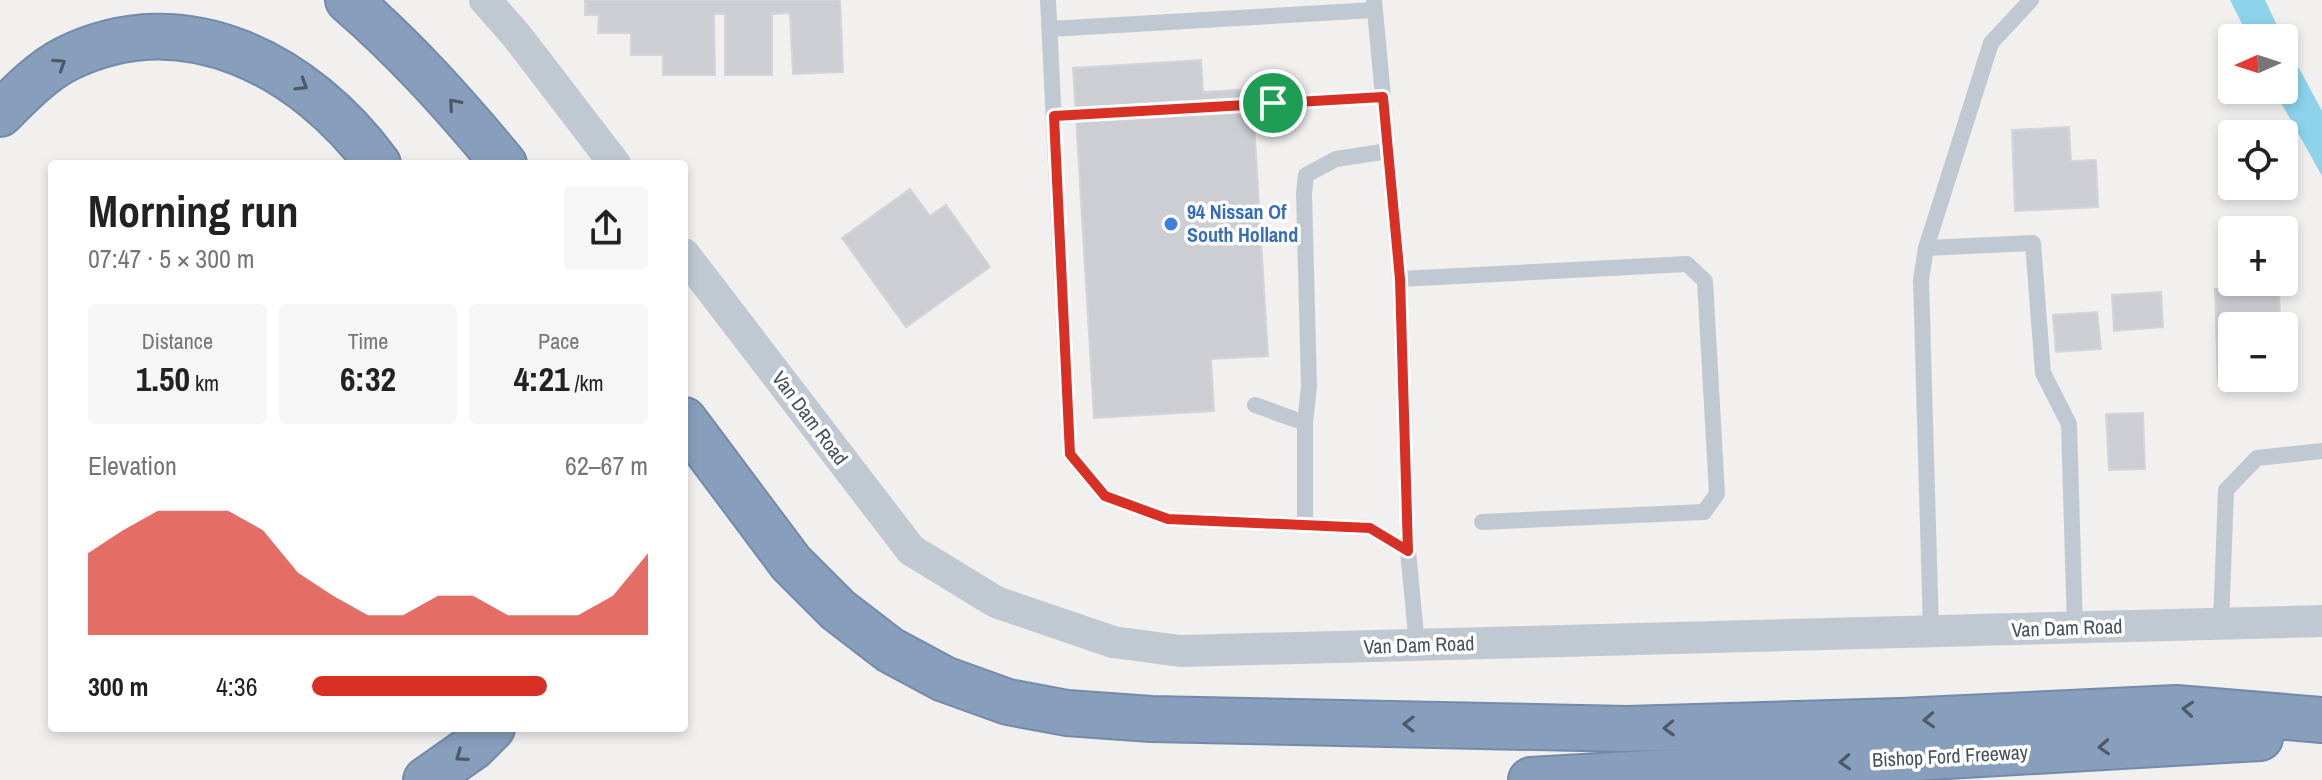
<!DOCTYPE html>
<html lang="en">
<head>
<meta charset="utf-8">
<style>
	body { margin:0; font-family:"Archivo Narrow",sans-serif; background:#f6f6f6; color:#222; height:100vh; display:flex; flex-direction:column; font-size:30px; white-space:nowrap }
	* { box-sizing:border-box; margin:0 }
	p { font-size:26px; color:#767676 }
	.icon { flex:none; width:44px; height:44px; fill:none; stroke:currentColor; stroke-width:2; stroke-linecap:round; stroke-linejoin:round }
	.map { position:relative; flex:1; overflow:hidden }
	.side { position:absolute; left:48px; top:160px; width:640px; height:572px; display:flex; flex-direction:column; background:#fff; border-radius:8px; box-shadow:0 4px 12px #0003 }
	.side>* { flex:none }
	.needle { width:52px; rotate:267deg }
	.buttons { position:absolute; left:2218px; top:24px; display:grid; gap:16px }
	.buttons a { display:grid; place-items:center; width:80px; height:80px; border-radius:8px; background:#fff; box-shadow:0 4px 12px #0003; font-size:40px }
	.pin { position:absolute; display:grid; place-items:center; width:68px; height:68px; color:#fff; margin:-34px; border:4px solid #fff; border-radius:50%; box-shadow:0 2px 8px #0007 }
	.round { display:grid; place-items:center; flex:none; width:84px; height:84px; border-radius:8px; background:#f6f6f6 }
	.headline { display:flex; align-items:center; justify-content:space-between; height:136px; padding:0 40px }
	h1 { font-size:44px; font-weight:700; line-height:60px }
	.metrics { display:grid; grid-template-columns:repeat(3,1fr); gap:12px; height:136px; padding:8px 40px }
	.metrics div { display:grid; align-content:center; border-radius:8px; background:#f6f6f6; text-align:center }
	.metrics b { font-size:34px; font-weight:700 }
	.metrics small { font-size:22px; font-weight:400 }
	.metrics p { font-size:22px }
	.chart { height:224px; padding:16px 40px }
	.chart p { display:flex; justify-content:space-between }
	.chart svg { width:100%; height:144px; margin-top:8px; fill:#d93025; opacity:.7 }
	ul { padding:0 40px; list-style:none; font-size:26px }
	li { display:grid; grid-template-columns:128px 96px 1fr; align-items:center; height:60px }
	li i { height:20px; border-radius:10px; background:#d93025 }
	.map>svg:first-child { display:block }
	.water { fill:#8cd3eb }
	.building { fill:#ccced4; stroke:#d3d5da; stroke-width:2 }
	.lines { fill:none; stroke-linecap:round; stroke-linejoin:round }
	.highway-casing { stroke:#738aa9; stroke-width:48 }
	.lane { stroke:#c0c9d1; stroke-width:16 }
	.street { stroke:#c0c9d1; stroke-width:32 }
	.highway { stroke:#879fbd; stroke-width:44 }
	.oneway { stroke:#4d5966 }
	.route-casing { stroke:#fff; stroke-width:16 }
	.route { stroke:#d93025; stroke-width:10 }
	.shop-dot { fill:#3f7fe0; stroke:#fff; stroke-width:3 }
	.labels { text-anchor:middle; stroke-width:7; stroke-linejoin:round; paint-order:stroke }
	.shop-label { font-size:20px; font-weight:bold; fill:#366cbe; stroke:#fff; text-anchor:start }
	.street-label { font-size:20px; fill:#47515c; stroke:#fff }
</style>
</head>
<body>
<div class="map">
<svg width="2322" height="780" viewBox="0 0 2322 780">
	<rect width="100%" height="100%" fill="#f2efef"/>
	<g class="water">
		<polygon points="2230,0 2265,0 2283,38 2249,38"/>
		<polygon points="2284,40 2322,111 2322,176 2274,90 2284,90"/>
	</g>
	<g class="building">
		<polygon points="585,0 840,0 843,72 793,74 790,13 772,14 772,75 725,75 725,14 714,14 715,75 663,75 663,55 631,55 631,33 598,33 599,15 585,15"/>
		<polygon points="1201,60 1203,92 1252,89 1268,356 1211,359 1214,411 1094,418 1073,68"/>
		<polygon points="2069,127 2071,161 2096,160 2098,207 2015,211 2012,130"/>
		<polygon points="910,189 930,216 946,205 990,267 906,327 842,238"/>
		<polygon points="2279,287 2280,326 2232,326 2232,378 2282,379 2218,381 2215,289"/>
		<polygon points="2161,292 2163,327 2114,331 2112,295"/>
		<polygon points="2097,312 2101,349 2056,352 2053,315"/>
		<polygon points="2143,413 2145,469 2109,470 2106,414"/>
	</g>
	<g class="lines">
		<defs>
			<g id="highway">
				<path d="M348,0C406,50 455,105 504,164"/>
				<path d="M0,114C20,94 41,72 66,59C185,0 306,66 378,164"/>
				<polyline points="684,420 791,563 838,610 890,650 944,679 1008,702 1067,713 1151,719 1627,729 1901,721 2176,708 2322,720"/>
				<polyline points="426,780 473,747 492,728"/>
				<polyline points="1531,780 2260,738"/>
			</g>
		</defs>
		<use href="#highway" class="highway-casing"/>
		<g class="lane">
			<polyline points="1048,0 1070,454 1105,496 1168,519 1370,528 1408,551"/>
			<polyline points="1374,0 1400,279 1408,551 1417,645"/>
			<polyline points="1050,29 1374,10"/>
			<polyline points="1054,116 1383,97"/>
			<polyline points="1926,248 2033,243 2043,373 2069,424 2075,628"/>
			<polyline points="1400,279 1687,264 1705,281 1717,494 1704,512 1482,522"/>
			<polyline points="1255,405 1305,423"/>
			<polyline points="1305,525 1305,423 1309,386 1304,193 1306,175 1336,159 1388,151"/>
			<polyline points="2221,624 2226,490 2257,458 2322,451"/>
			<polyline points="1931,631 1921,280 1926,248 1991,43 2031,0"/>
		</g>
		<g class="street">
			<polyline points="485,0 516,35 615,164"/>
			<polyline points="684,254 911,550 996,602 1113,642 1180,651 2322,621"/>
		</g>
		<use href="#highway" class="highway"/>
	</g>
	<defs><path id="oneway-chevron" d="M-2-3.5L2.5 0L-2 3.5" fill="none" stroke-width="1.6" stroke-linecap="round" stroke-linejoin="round" transform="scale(2)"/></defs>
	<g class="oneway">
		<use href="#oneway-chevron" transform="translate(60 64) rotate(-33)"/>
		<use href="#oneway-chevron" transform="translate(302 85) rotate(32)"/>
		<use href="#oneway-chevron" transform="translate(454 104) rotate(-131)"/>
		<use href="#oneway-chevron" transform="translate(2188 709) rotate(-176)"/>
		<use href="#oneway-chevron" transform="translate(1929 720) rotate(177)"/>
		<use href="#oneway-chevron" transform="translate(1409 724) rotate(-179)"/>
		<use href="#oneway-chevron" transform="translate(1669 728) rotate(178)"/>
		<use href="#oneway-chevron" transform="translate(2104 747) rotate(177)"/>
		<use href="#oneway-chevron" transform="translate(461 756) rotate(144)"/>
		<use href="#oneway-chevron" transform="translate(1845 762) rotate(177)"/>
	</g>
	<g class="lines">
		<defs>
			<polygon id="route" points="1383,97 1400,279 1408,551 1370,528 1168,519 1105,496 1070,454 1054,116"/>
		</defs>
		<use href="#route" class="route-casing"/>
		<use href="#route" class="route"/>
	</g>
	<circle class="shop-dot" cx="1171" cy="224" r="8"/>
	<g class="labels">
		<g class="shop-label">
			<text x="1187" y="219">94 Nissan Of<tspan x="1187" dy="23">South Holland</tspan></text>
		</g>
		<g class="street-label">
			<text transform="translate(810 418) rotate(53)" y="7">Van Dam Road</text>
			<text transform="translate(2067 628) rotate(-2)" y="7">Van Dam Road</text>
			<text transform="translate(1419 645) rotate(-2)" y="7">Van Dam Road</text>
			<text transform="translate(1950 756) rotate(-3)" y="7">Bishop Ford Freeway</text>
		</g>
	</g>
</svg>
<div class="buttons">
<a><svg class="needle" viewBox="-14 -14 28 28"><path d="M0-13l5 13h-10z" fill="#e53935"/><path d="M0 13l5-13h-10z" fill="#767676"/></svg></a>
<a><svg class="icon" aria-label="locate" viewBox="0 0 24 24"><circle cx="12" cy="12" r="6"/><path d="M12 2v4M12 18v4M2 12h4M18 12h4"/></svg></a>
<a>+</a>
<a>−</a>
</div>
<div class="pin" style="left:1273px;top:103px;background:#1e9e55"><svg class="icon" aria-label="arrive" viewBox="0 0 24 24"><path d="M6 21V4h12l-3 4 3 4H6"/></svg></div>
<section class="side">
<div class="headline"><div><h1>Morning run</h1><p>07:47 · 5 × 300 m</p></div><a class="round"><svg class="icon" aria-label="share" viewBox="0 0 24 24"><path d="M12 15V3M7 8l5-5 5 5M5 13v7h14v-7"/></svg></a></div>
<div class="metrics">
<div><p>Distance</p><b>1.50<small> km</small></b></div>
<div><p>Time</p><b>6:32</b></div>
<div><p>Pace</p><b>4:21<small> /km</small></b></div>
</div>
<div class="chart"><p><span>Elevation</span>62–67 m</p>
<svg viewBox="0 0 160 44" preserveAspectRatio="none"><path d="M0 44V19L10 12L20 6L30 6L40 6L50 12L60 25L70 32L80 38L90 38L100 32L110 32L120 38L130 38L140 38L150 32L160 19V44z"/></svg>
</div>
<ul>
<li><b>300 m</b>4:36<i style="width:70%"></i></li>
</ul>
</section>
</div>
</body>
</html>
